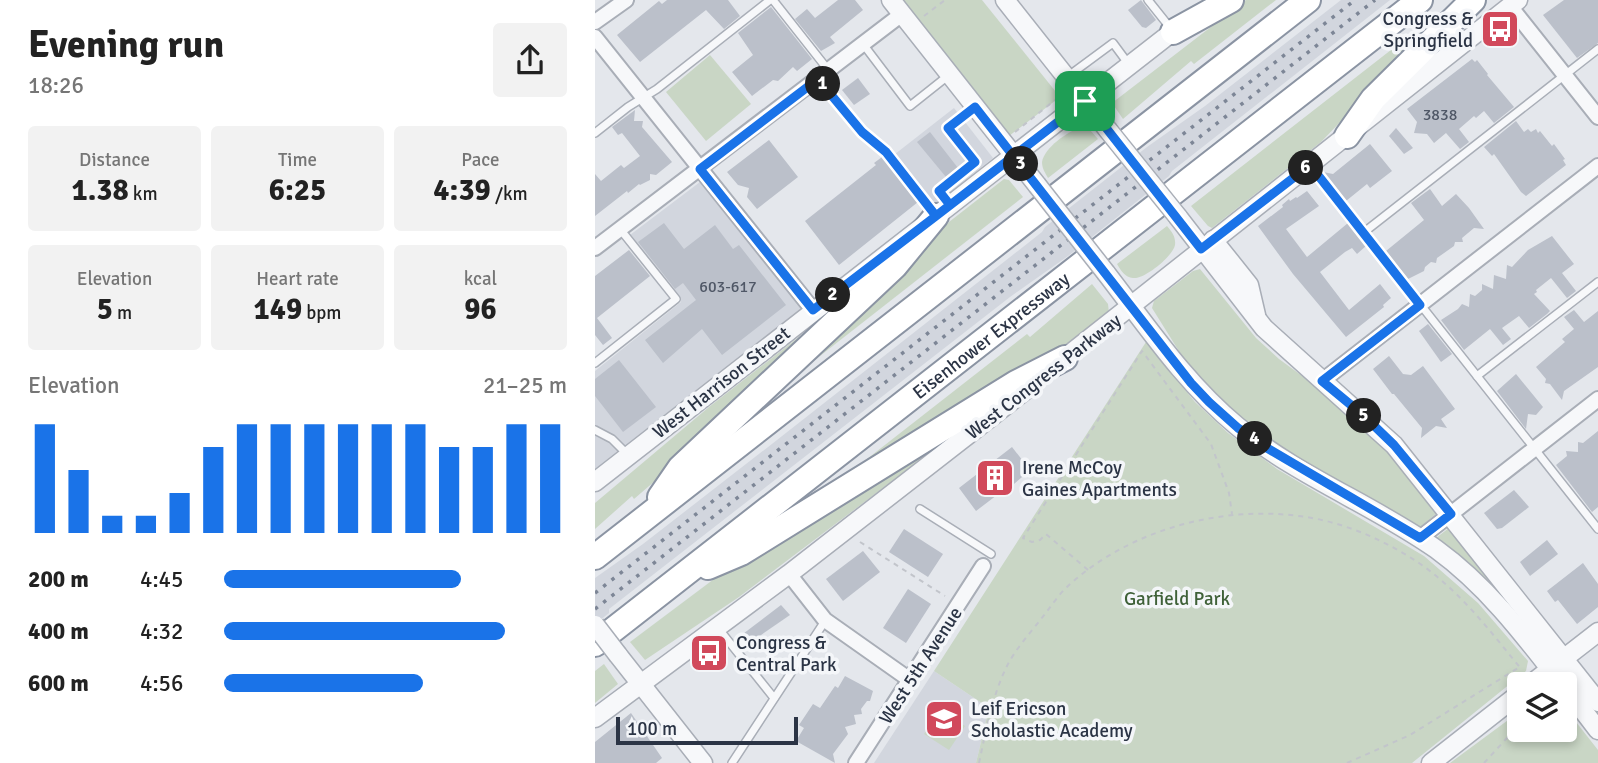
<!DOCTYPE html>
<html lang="en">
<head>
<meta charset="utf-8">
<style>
	body { margin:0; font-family:Signika,sans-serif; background:#f2f2f2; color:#222; height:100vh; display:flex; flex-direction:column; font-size:26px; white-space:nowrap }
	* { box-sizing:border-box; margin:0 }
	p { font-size:23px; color:#767676 }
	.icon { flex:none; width:38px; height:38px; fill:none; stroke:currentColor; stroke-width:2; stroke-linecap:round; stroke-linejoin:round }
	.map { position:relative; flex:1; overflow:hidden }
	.details { display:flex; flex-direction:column; background:#fff; width:595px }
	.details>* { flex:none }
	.fabs { position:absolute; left:912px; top:672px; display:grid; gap:14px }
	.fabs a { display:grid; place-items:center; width:70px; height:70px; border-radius:7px; background:#fff; box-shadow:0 4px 10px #0003; font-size:35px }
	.scale { position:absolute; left:21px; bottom:18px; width:182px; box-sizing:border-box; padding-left:7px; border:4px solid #2b3445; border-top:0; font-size:19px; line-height:24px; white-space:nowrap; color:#2b3445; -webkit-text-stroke:5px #f4f6f9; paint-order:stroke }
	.pin { position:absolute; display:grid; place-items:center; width:60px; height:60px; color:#fff; margin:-30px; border-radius:14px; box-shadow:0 4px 10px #0006 }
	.km { position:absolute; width:35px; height:35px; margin:-18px; border-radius:50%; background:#222; color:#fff; font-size:19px; line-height:35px; text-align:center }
	.round { display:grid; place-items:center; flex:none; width:74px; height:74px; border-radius:7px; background:#f2f2f2 }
	.summary { display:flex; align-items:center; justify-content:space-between; height:119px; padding:0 28px }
	h1 { font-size:38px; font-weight:800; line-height:52px }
	.stats { display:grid; grid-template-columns:repeat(3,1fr); gap:10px; height:119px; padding:7px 28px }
	.stats div { display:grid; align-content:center; border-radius:7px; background:#f2f2f2; text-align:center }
	.stats b { font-size:30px; font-weight:800 }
	.stats small { font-size:19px; font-weight:400 }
	.stats p { font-size:19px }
	.chart { height:196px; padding:14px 28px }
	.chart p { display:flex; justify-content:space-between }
	.chart svg { width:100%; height:126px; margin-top:7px; stroke:#1a73e8; stroke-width:6 }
	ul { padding:0 28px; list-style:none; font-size:23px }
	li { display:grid; grid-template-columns:112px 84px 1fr; align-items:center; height:52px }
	li i { height:18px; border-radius:9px; background:#1a73e8 }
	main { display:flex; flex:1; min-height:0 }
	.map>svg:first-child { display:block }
	.built { fill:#d2d6de }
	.green { fill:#c9d6c5 }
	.building { fill:#bbc0ca }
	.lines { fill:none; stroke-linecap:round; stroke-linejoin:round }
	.service-casing { stroke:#a9aeb7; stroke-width:10 }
	.minor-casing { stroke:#a9aeb7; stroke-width:18 }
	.tertiary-casing { stroke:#a9aeb7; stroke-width:21 }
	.motorway-casing { stroke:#8b94a3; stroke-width:28 }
	.path { stroke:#c2c5cb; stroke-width:2; stroke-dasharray:5 5; stroke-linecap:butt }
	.service { stroke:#f7f8fa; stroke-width:7 }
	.minor { stroke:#f7f8fa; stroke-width:14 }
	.tertiary { stroke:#f7f8fa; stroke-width:18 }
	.motorway { stroke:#fff; stroke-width:24 }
	.rail { stroke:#7d8696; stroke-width:3.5; stroke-dasharray:3.5 7; stroke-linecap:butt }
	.tertiary-bridge-casing { stroke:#a9aeb7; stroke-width:21; stroke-linecap:butt }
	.tertiary-bridge { stroke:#f7f8fa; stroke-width:18 }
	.route-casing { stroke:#fff; stroke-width:14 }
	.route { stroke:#1a73e8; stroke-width:9 }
	.labels { text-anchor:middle; stroke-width:7; stroke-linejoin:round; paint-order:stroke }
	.number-label { font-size:16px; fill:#4f5766 }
	.poi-label { font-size:19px; fill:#2b3445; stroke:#f4f6f9; text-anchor:start }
	.street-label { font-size:19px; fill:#2b3445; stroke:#f4f6f9 }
	.park-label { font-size:19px; fill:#3f6138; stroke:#f4f6f9 }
</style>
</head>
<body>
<main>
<section class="details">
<div class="summary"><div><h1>Evening run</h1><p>18:26</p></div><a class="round"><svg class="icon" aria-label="share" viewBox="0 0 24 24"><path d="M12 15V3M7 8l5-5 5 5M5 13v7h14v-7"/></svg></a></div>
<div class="stats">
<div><p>Distance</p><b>1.38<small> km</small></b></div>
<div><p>Time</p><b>6:25</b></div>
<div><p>Pace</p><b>4:39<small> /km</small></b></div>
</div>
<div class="stats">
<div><p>Elevation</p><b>5<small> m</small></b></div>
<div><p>Heart rate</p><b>149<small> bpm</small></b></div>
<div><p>kcal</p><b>96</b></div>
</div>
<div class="chart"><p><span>Elevation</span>21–25 m</p>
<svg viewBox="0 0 160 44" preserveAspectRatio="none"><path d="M5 44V6M15 44V22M25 44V38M35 44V38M45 44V30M55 44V14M65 44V6M75 44V6M85 44V6M95 44V6M105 44V6M115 44V6M125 44V14M135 44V14M145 44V6M155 44V6"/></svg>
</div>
<ul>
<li><b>200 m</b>4:45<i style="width:69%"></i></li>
<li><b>400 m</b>4:32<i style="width:82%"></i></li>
<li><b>600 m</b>4:56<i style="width:58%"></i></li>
</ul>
</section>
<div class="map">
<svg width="1003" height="763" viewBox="0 0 1003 763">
	<rect width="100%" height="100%" fill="#e4e7ec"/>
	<g class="built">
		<polygon points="746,0 795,0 577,171 574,176 473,256 415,297 14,609 14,613 0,624 0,578 48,544 182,440 447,232 450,227 552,147 610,106"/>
		<polygon points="359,108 398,158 335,208 295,158"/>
		<polygon points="105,182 207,309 0,470 0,371 86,302 35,235"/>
		<polygon points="339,671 394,708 381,763 279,763"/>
	</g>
	<g class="green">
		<polygon points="307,0 387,0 465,97 414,136"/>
		<polygon points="651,0 681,0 599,64 596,61 528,119 517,103"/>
		<polygon points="862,0 726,142 617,228 613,226 596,206 819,32 822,35"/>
		<polygon points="115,55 156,104 111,141 71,92"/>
		<path d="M485,128L495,130L503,139L453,178C450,173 447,168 447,162C449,148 473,131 485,128Z"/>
		<polygon points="409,179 414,180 428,197 179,392 354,222"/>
		<path d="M572,226C577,232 581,237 580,245C578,256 549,280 538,278C530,277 526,271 522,264Z"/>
		<polygon points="605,269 661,338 684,359 740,400 800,454 843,512 822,530 674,443 617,394 592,364 557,308 559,301 598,271"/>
		<polygon points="497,284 513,304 514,313 459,353 231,491 432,334 435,337"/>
		<path d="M237,311C173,375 109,440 39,499L37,496L0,529V503L114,407Z"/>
		<polygon points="551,342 600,402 633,433 682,469 829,556 883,603 933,661 931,671 817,763 381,763 394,708 339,671"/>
		<polygon points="366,429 144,597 50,660 35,642 131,570"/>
		<polygon points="854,528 917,606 883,572 844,544 841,538"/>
		<polygon points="9,664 23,684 0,703 0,671"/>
		<polygon points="970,708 1003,750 1003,763 855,763 924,712 924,730 970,730"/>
		<polygon points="345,710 370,726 354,750 329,734"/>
	</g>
	<g class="building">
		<polygon points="72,0 133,0 145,16 129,29 111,10 45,62 22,35 64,1 67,4"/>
		<polygon points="243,0 260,0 268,10 235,37 240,43 226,51 200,19 212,9 220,18"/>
		<polygon points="546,0 561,20 551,28 547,27 533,10"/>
		<polygon points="969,0 1003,0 1003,43 982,58 948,15"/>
		<polygon points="176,7 217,59 202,71 198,67 183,81 178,80 157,96 137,72 158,55 143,33"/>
		<polygon points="877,59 880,62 882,60 893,74 892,75 919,107 899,123 889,111 881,118 879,116 864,129 874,142 865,149 851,133 839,143 832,134 819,133 822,122 812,109"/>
		<polygon points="263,78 275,94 259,105 247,90"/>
		<polygon points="40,110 39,121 48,121 47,127 77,162 61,175 55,174 55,180 45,185 44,184 33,193 32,191 0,216 0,174 6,181 26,165 29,168 45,156 27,133 23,135 17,127"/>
		<polygon points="921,121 929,132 933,129 936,132 941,129 943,133 945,131 957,146 959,144 970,159 968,160 971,165 931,196 926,192 899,154 897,156 889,147"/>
		<polygon points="801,128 818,148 809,154 794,136"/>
		<polygon points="335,132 363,168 351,177 322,142"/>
		<polygon points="174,140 203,177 162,209 152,197 154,188 143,185 132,172"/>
		<polygon points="775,144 797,171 775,188 772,184 751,201 728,172 738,174"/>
		<polygon points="287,157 323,202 244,265 210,221 281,165 279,163"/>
		<polygon points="835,189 847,206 861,194 874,208 889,229 879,228 867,238 868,242 860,242 859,246 842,258 841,263 836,262 830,267 829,271 813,279 791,251 829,220 816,203"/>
		<polygon points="712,191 724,206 691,229 712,257 753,223 771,246 762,254 757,248 750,252 725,272 754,310 785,284 796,298 788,305 789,307 751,337 698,274 663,226 688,207 687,205 694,199 695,201 701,197 702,198"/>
		<polygon points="69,223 89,249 120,225 138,249 144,245 191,305 127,355 107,329 68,363 50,340 101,300 88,283 80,289 43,242"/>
		<polygon points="957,236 979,264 967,273 981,291 972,298 956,278 941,290 942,292 939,294 955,311 952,314 934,328 924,316 907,328 916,339 908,345 895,329 869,350 846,320 863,309 867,304 874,307 875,294 880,296 887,290 887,284 898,289 899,275 911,279 912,265 917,267 933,250"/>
		<polygon points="34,250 55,276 2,318 17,338 8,345 0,335 0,276"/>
		<polygon points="979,310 989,322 1003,311 1003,367 969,391 967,400 955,384 950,383 951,379 941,367 970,342 967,339 979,329 969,317"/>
		<polygon points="833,324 857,354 846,362 824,331"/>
		<polygon points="794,356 808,374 816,375 828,366 860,409 846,419 852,428 841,426 826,438 827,428 799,394 797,394 778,369"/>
		<polygon points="24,360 61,407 28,432 0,396 0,379"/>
		<polygon points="921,374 948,407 941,415 933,414 931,429 902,391"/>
		<polygon points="1003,431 1003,507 997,512 961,465 972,456 971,451 983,452 983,442 988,443"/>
		<polygon points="417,447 435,470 404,497 402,495 381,511 364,488"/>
		<polygon points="919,490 934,507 907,528 902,529 889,513"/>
		<polygon points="309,529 348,554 333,577 294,552"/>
		<polygon points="952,540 963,554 935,576 925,562"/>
		<polygon points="268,551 285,572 248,601 231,579"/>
		<polygon points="988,563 1003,584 1003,607 982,624 963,600 960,602 952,591"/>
		<polygon points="313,589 336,604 311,643 288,628"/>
		<polygon points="186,605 195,615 147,648 140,640"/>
		<polygon points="250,676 278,691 275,701 272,701 266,709 267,714 259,715 261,724 250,727 253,734 238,754 240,763 201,741 209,728 204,725 218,704 225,708 240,686 243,688"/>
		<polygon points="36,713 67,758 61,763 0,763 0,742"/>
	</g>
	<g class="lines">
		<defs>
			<g id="service">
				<polyline points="178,0 234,71"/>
				<polyline points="553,0 577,30"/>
				<polyline points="268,44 315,106 354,75"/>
				<polyline points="472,77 518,43 535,66"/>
				<polyline points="223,79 267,132 291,152 339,213"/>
				<polyline points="0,133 33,107 62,89 175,0"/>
				<polyline points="715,165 1003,529"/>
				<polyline points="354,205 344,191 380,162 353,128 380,107"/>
				<polyline points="768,233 1003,49"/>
				<polyline points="0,363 81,299 25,229"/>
				<polyline points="882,376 1003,282"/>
				<polyline points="0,430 17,439 33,455"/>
				<polyline points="325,509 396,554"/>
				<polyline points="123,628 179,698"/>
				<polyline points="137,763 230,621"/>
			</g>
			<g id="minor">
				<polyline points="915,6 1003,117"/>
				<polyline points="0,22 31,0"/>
				<polyline points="0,37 218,310"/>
				<polyline points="0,248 307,14"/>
				<polyline points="727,381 1003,166"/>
				<polyline points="825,538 1003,399"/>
				<polyline points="194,574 230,620 315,680"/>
				<polyline points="261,763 388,566"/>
			</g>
			<g id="tertiary">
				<polyline points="296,0 442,185"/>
				<polyline points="410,0 513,130"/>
				<polyline points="583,217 669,328 799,445 1003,702"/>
				<polyline points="618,240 654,285 661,315"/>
				<path d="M511,273C552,326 590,383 642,426C702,476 777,504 841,549C892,586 929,635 967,684"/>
				<polyline points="461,365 923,0"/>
				<polyline points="0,482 585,26"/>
				<polyline points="23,655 108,763"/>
				<polyline points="936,684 1003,632"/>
				<polyline points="970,687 1003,730"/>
				<polyline points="0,718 194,574 437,385"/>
				<polyline points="836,763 924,694"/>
			</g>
			<g id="motorway">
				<polyline points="578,32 636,0"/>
				<polyline points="752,136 778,99 878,0"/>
				<polyline points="65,497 85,468 300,266 341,216"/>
				<polyline points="0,557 713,0"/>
				<polyline points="113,567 146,553 421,383 470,358"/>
				<path id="s1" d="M0,644L825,0"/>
			</g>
		</defs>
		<use href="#service" class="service-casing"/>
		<use href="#minor" class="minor-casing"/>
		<use href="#tertiary" class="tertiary-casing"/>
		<use href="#motorway" class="motorway-casing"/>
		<g class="path">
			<polyline points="329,16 350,0"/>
			<polyline points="420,132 465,96"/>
			<polyline points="265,542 350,596"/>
			<polyline points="493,570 451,534 445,540 437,542 428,538 547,351 616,444 634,493 637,514"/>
			<path d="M384,763C391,731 397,696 412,666C420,650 435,633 446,619C455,608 463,595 473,586C535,529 629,504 711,517C751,523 791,541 824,563C866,592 895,631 927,670"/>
			<polyline points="752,763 815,735 923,668"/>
			<polyline points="889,763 924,725"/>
		</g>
		<use href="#service" class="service"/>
		<use href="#minor" class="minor"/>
		<use href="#tertiary" class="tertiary"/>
		<use href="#motorway" class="motorway"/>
		<g class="rail">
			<polyline points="0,593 760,0"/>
			<polyline points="0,609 780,0"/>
		</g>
		<defs>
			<g id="tertiary-bridge">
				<polyline points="513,130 583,217"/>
				<polyline points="442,185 511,273"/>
				<polyline points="0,625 23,655"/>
			</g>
		</defs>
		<use href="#tertiary-bridge" class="tertiary-bridge-casing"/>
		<use href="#tertiary-bridge" class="tertiary-bridge"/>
	</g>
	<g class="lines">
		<defs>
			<polyline id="route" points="490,101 341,216 291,152 267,132 223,79 105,169 218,310 341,216 355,205 344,191 380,162 353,128 380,107 596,383 614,402 643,428 672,448 825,538 856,514 799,445 768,415 727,381 825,305 715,165 606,249 490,101"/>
		</defs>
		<use href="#route" class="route-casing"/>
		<use href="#route" class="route"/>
	</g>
	<defs>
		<symbol id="bus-square" viewBox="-11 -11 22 22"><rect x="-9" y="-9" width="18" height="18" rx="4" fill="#d1495b" stroke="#f4f6f9"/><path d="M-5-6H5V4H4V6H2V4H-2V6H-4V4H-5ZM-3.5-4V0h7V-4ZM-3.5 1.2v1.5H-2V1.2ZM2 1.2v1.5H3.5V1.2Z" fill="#fff"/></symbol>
		<symbol id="building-square" viewBox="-11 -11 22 22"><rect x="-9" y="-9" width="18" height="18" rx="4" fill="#d1495b" stroke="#f4f6f9"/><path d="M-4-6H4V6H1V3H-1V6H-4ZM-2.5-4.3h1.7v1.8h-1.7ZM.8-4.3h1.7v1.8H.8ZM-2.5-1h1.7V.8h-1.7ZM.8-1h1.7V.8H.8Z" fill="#fff"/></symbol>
		<symbol id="school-square" viewBox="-11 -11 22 22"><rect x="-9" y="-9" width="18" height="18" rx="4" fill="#d1495b" stroke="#f4f6f9"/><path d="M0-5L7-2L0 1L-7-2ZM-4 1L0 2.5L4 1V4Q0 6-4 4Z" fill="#fff"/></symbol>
	</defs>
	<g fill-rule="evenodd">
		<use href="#bus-square" x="883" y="7" width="44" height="44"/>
		<use href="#building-square" x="378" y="456" width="44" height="44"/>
		<use href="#bus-square" x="92" y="631" width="44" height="44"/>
		<use href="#school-square" x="327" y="697" width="44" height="44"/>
	</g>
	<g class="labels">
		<g class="number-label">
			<text x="845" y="120">3838</text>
			<text x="133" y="292">603-617</text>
		</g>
		<g class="poi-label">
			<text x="878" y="25" text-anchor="end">Congress &amp;<tspan x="878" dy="22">Springfield</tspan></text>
			<text x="427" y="474">Irene McCoy<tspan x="427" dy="22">Gaines Apartments</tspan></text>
			<text x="141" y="649">Congress &amp;<tspan x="141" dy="22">Central Park</tspan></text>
			<text x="376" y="715">Leif Ericson<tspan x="376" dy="22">Scholastic Academy</tspan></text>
		</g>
		<g class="street-label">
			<text dy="7" stroke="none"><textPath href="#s1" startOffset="502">Eisenhower Expressway</textPath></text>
			<text transform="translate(448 376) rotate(-38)" y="7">West Congress Parkway</text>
			<text transform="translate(126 382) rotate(-38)" y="7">West Harrison Street</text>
			<text transform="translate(325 665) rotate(-57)" y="7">West 5th Avenue</text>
		</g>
		<g class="park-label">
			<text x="582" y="605">Garfield Park</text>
		</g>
	</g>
</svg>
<div class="fabs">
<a><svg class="icon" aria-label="layers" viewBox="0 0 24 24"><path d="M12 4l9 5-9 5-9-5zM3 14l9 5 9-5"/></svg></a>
</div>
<div class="scale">100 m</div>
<div class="pin" style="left:490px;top:101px;background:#1e9e55"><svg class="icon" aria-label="arrive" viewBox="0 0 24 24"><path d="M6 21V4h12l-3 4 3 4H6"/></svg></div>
<b class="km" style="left:228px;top:84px">1</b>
<b class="km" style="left:238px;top:295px">2</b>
<b class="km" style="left:426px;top:164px">3</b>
<b class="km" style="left:660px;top:439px">4</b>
<b class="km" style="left:769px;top:416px">5</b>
<b class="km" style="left:711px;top:168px">6</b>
</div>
</main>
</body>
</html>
